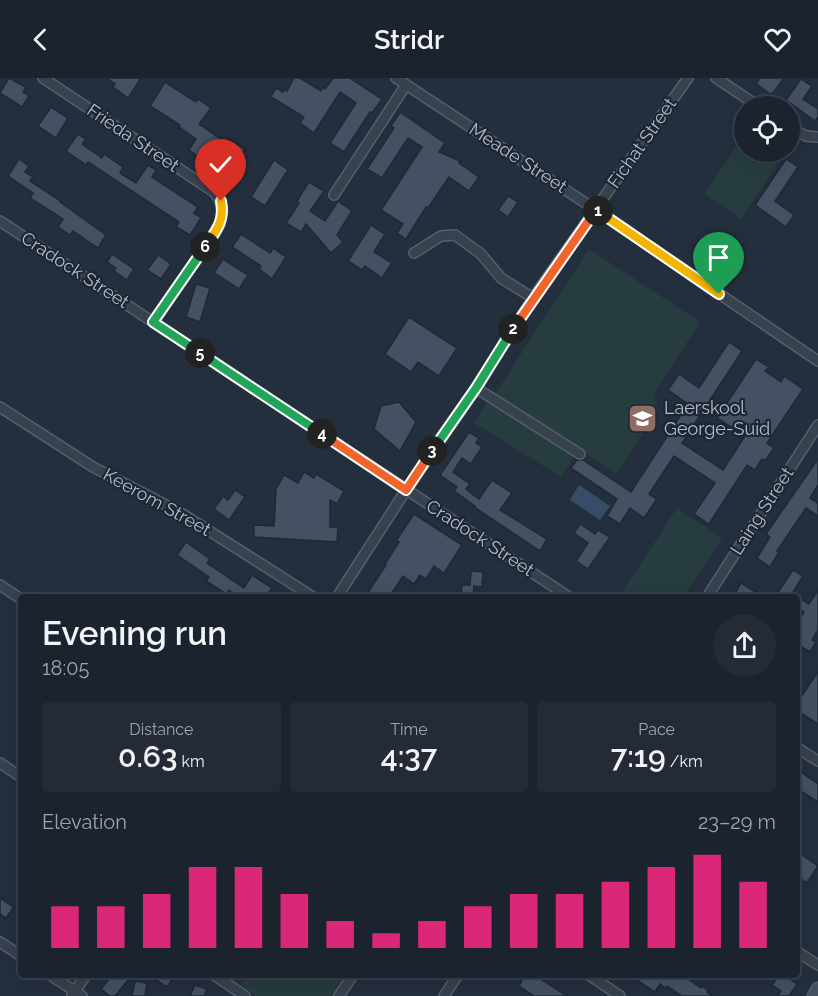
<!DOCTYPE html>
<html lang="en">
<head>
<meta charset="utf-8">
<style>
	body { margin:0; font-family:Raleway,sans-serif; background:#242b36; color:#f1f3f6; height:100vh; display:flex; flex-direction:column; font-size:22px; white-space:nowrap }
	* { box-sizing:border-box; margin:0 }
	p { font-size:20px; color:#a0a4aa }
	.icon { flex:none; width:33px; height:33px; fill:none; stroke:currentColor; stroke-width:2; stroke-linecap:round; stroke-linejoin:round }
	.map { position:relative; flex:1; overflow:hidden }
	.sheet { position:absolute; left:18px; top:516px; width:782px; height:384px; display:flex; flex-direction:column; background:#1b232e; border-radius:6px; box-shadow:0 6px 24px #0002,0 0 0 2px #39404a }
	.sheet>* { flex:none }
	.controls { position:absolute; left:734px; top:18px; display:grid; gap:12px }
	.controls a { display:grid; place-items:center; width:66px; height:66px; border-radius:50%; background:#1b232e; box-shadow:0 6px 24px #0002,0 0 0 2px #39404a; font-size:30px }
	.pin { position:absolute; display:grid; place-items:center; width:51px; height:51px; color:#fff; margin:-62px -26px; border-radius:50% 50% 50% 0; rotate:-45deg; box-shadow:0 0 6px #0007 }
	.pin .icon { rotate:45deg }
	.km { position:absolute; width:30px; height:30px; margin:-15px; border-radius:50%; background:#222; color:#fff; font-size:16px; line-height:30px; text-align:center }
	.round { display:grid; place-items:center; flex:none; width:63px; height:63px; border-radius:32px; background:#242b36 }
	.headline { display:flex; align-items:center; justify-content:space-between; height:102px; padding:0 24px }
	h1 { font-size:33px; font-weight:600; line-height:45px }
	.metrics { display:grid; grid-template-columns:repeat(3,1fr); gap:9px; height:102px; padding:6px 24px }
	.metrics div { display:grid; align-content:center; border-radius:6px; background:#242b36; text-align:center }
	.metrics b { font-size:30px; font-weight:600 }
	.metrics small { font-size:16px; font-weight:400 }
	.metrics p { font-size:16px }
	.chart { height:168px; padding:12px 24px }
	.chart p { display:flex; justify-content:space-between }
	.chart svg { width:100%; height:108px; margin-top:6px; stroke:#db2777; stroke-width:6 }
	header { display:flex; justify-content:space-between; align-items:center; height:78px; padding:0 24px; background:#1b232e; font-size:27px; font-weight:600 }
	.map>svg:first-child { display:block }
	.green { fill:#263c3f }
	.water { fill:#394c67 }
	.building { fill:#455162; stroke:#1f2835; stroke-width:1.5 }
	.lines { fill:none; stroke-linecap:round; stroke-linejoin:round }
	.street-casing { stroke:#565f6c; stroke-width:12 }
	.secondary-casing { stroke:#565f6c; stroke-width:15 }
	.street { stroke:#38414e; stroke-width:9 }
	.secondary { stroke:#465061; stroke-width:12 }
	.split-1-casing { stroke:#fff; stroke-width:12 }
	.split-2-casing { stroke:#fff; stroke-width:12 }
	.split-3-casing { stroke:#fff; stroke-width:12 }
	.split-4-casing { stroke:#fff; stroke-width:12 }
	.split-5-casing { stroke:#fff; stroke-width:12 }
	.split-6-casing { stroke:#fff; stroke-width:12 }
	.split-7-casing { stroke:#fff; stroke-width:12 }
	.split-1 { stroke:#f5b400; stroke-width:8 }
	.split-2 { stroke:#f0652b; stroke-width:8 }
	.split-3 { stroke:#22a559; stroke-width:8 }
	.split-4 { stroke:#f0652b; stroke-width:8 }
	.split-5 { stroke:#22a559; stroke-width:8 }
	.split-6 { stroke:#22a559; stroke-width:8 }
	.split-7 { stroke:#f5b400; stroke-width:8 }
	.labels { text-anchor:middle; stroke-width:4.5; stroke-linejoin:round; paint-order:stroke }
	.street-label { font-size:18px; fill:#b4bcc9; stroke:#1d2633 }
	.poi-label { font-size:18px; fill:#b4bcc9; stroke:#1d2633; text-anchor:start }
</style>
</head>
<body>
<header><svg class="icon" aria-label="back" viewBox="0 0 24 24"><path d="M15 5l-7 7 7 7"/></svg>Stridr<svg class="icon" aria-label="heart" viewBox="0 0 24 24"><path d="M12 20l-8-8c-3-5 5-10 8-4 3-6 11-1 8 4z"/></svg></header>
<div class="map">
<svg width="818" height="918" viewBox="0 0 818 918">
	<rect width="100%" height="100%" fill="#242f3e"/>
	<g class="green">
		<polygon points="744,56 744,74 786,74 741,141 705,116"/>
		<polygon points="589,171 700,244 654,315 658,331 617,396 495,316"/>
		<polygon points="488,322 575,376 561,399 474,345"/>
		<polygon points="677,430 722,460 684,519 619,519"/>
		<polygon points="247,897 345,897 346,898 333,918 256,918 240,907"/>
	</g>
	<polygon class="water" points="579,407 610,428 600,442 570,422"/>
	<g class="building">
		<polygon points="9,0 26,9 23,14 29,18 22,29 0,15"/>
		<polygon points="106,0 141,0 128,20 113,9 115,6"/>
		<polygon points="294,0 300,0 321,13 323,9 325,11 333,0 350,0 382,21 372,35 370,34 344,74 330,65 356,25 340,14 314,55 300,45 304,39 271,19 276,10 283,14 285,11 287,13"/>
		<polygon points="760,0 784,0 774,14 770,16 756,6"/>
		<polygon points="801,1 812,8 803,21 818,31 818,39 815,43 786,22"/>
		<polygon points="165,4 196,24 198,21 211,30 199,46 228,66 230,62 245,71 236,85 218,74 209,86 189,72 196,61 179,49 180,47 150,28"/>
		<polygon points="51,29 68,40 56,60 38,48"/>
		<polygon points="400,34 445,65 439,74 460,83 459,85 479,99 469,113 449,99 428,130 426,129 406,161 397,155 403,146 381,132 422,69 408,60 382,100 367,91 394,50 391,48"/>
		<polygon points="78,56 86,61 82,66 102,80 104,76 123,89 120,95 136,105 148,87 156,92 152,99 198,129 194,135 201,140 190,157 176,149 179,144 88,84 86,87 66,73"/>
		<polygon points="19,81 29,88 25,94 33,99 30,103 61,123 60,124 106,157 98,170 73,153 70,157 58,149 63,141 30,120 33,115 8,98"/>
		<polygon points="786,81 798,89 775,123 794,137 786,149 755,127"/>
		<polygon points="274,82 288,92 265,128 251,119"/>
		<polygon points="309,104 324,113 310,133 325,143 338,123 352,133 337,157 343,164 331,175 306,146 301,154 286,145 299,125 297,123"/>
		<polygon points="508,118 518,124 508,139 498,132"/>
		<polygon points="371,147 385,156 374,174 392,185 382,200 365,188 362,192 348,183"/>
		<polygon points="241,156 270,175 273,170 286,179 272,201 259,191 261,188 232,169"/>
		<polygon points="112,176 134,191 127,202 114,193 116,190 107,184"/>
		<polygon points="158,177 171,186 161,201 147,192"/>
		<polygon points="223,181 248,197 239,211 214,195"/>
		<polygon points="196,206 210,210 200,244 186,239"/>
		<polygon points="409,239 457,270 439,298 418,284 411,294 385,276"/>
		<polygon points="729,264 742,273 682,365 723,392 745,358 717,340 756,281 769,289 765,293 781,304 784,298 803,311 767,365 774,370 765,383 762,381 755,392 747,387 709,446 694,436 715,405 674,378 649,416 657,421 644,440 630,430 620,446 607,438 617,421 571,390 577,382 583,382 631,414 688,326 668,312 679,296 699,310"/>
		<polygon points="399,324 416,344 400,373 374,351 381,328"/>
		<polygon points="469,354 479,360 476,365 482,369 471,386 462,380 453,394 470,406 466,411 479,421 492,402 512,415 500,432 547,461 540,473 474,429 475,428 454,413 457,409 440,397"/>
		<polygon points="818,381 818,407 810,420 818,425 818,438 806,430 777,473 779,474 770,489 757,480 770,459 766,456"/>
		<polygon points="304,394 314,400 316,396 344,413 337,426 330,422 330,449 338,449 337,464 254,459 254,447 274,448 276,411 284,397 298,405"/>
		<polygon points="235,412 245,419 229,442 214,431 223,418 228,422"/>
		<polygon points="414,436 462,467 444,495 434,488 426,501 420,497 414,506 403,498 389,519 365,519 386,487 385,486 399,464 396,463"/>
		<polygon points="580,446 595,456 598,452 610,459 588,491 576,483 588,465 574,455"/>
		<polygon points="186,464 210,481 207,485 244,510 252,497 272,510 266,519 238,519 229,512 226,516 206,503 209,499 177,477"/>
		<polygon points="793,492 803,498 790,519 782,519 777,516"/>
		<polygon points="471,493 483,494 482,509 474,508 473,519 461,519 462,507 470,507"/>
		<polygon points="741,505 764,519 733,519"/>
		<polygon points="818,512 818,552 812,562 816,564 810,574 802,569 796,577 796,546 804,534 796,529 796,518 809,526"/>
		<polygon points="818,594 818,646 796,632 796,626"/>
		<polygon points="796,691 818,706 818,724 796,710"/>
		<polygon points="802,777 818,788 807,805 796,797 796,785"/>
		<polygon points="0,820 14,829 6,840 0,836"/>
		<polygon points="112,897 132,897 115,918 110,918 101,911"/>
		<polygon points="160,897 169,897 173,900 167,909 156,902"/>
		<polygon points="525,897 541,897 539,900 567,918 534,918 519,908"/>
		<polygon points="640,897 673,897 678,901 682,897 701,910 702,908 708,912 707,914 712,918 682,918 667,908 666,911 660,906 655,914 637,902"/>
		<polygon points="779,897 784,897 797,906 789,918 777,918 781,913 772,907"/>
		<polygon points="135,903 147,905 145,918 132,918"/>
		<polygon points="195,907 207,911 204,918 190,918"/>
	</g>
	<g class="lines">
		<defs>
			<g id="street">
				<path d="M43,0L214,114C224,127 225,137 217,152L153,244"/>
				<polyline points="396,0 596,132 818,283"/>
				<polyline points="716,0 758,28"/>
				<polyline points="789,49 806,58 818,59"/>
				<polyline points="334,117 406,7"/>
				<polyline points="0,143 569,519"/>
				<polyline points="414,175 441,158 455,157 481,176 501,200 533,220"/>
				<polyline points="476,310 580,376"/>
				<polyline points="0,329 93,389 181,435 313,519"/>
				<polyline points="0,507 21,521"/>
				<polyline points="337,519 406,412 476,310 533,220 688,0"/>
				<polyline points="707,519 818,347"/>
				<polyline points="796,669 818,683"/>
				<polyline points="0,685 21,699"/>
				<polyline points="0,864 21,878"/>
				<polyline points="796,873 818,887"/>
				<polyline points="50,897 82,918"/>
				<polyline points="214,897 245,918"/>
				<polyline points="589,897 620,918"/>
				<polyline points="72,917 86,897"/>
				<polyline points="339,918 353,897"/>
				<polyline points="444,918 458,897"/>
			</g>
			<polyline id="secondary" points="814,918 818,911"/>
		</defs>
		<use href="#street" class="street-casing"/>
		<use href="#secondary" class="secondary-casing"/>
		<use href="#street" class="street"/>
		<use href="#secondary" class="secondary"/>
	</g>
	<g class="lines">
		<defs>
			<polyline id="split-1" points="598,133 719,216"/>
			<polyline id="split-2" points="513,251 596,132 598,133"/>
			<polyline id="split-3" points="432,373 476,310 513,251"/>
			<polyline id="split-4" points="322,356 406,412 432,373"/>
			<polyline id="split-5" points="200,275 322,356"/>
			<polyline id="split-6" points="200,275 153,244 205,169"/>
			<path id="split-7" d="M205,169C216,153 225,143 221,123"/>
		</defs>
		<use href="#split-1" class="split-1-casing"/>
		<use href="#split-2" class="split-2-casing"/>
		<use href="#split-3" class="split-3-casing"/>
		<use href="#split-4" class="split-4-casing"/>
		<use href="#split-5" class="split-5-casing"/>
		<use href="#split-6" class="split-6-casing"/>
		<use href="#split-7" class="split-7-casing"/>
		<use href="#split-1" class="split-1"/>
		<use href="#split-2" class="split-2"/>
		<use href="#split-3" class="split-3"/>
		<use href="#split-4" class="split-4"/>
		<use href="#split-5" class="split-5"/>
		<use href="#split-6" class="split-6"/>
		<use href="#split-7" class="split-7"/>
	</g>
	<defs>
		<symbol id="school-square" viewBox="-11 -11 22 22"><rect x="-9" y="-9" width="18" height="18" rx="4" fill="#8d6e63" stroke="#1d2633"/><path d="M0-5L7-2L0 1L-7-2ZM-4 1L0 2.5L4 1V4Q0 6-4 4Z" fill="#fff"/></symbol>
	</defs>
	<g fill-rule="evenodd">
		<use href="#school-square" x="626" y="324" width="33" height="33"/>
	</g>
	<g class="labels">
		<g class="street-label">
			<text transform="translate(133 60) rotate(34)" y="6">Frieda Street</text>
			<text transform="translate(642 65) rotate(-55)" y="6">Fichat Street</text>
			<text transform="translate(518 80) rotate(33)" y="6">Meade Street</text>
			<text transform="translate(75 192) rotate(33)" y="6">Cradock Street</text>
			<text transform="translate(157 424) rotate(29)" y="6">Keerom Street</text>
			<text transform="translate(762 433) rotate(-57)" y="6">Laing Street</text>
			<text transform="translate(480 460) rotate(33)" y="6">Cradock Street</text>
		</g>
		<g class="poi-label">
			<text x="664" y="336">Laerskool<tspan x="664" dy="21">George-Suid</tspan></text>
		</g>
	</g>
</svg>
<div class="controls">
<a><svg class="icon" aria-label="locate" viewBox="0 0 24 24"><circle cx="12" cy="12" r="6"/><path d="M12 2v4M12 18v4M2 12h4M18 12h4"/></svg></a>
</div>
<div class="pin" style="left:719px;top:216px;background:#1e9e55"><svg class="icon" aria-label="arrive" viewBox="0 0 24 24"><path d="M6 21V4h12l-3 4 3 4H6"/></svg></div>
<div class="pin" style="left:221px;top:123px;background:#d93025"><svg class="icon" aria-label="check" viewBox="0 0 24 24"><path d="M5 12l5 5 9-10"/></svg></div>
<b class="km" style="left:598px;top:133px">1</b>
<b class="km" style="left:513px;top:251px">2</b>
<b class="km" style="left:432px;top:373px">3</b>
<b class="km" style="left:322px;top:356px">4</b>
<b class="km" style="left:200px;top:275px">5</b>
<b class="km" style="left:205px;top:169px">6</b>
<section class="sheet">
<div class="headline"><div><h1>Evening run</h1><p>18:05</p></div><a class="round"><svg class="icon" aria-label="share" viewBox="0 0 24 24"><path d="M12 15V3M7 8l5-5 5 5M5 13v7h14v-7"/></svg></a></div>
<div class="metrics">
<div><p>Distance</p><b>0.63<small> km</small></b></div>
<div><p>Time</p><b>4:37</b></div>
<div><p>Pace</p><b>7:19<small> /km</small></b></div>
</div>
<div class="chart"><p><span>Elevation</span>23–29 m</p>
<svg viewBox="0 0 160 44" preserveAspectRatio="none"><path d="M5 44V27M15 44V27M25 44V22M35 44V11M45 44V11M55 44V22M65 44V33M75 44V38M85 44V33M95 44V27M105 44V22M115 44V22M125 44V17M135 44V11M145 44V6M155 44V17"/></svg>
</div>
</section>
</div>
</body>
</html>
